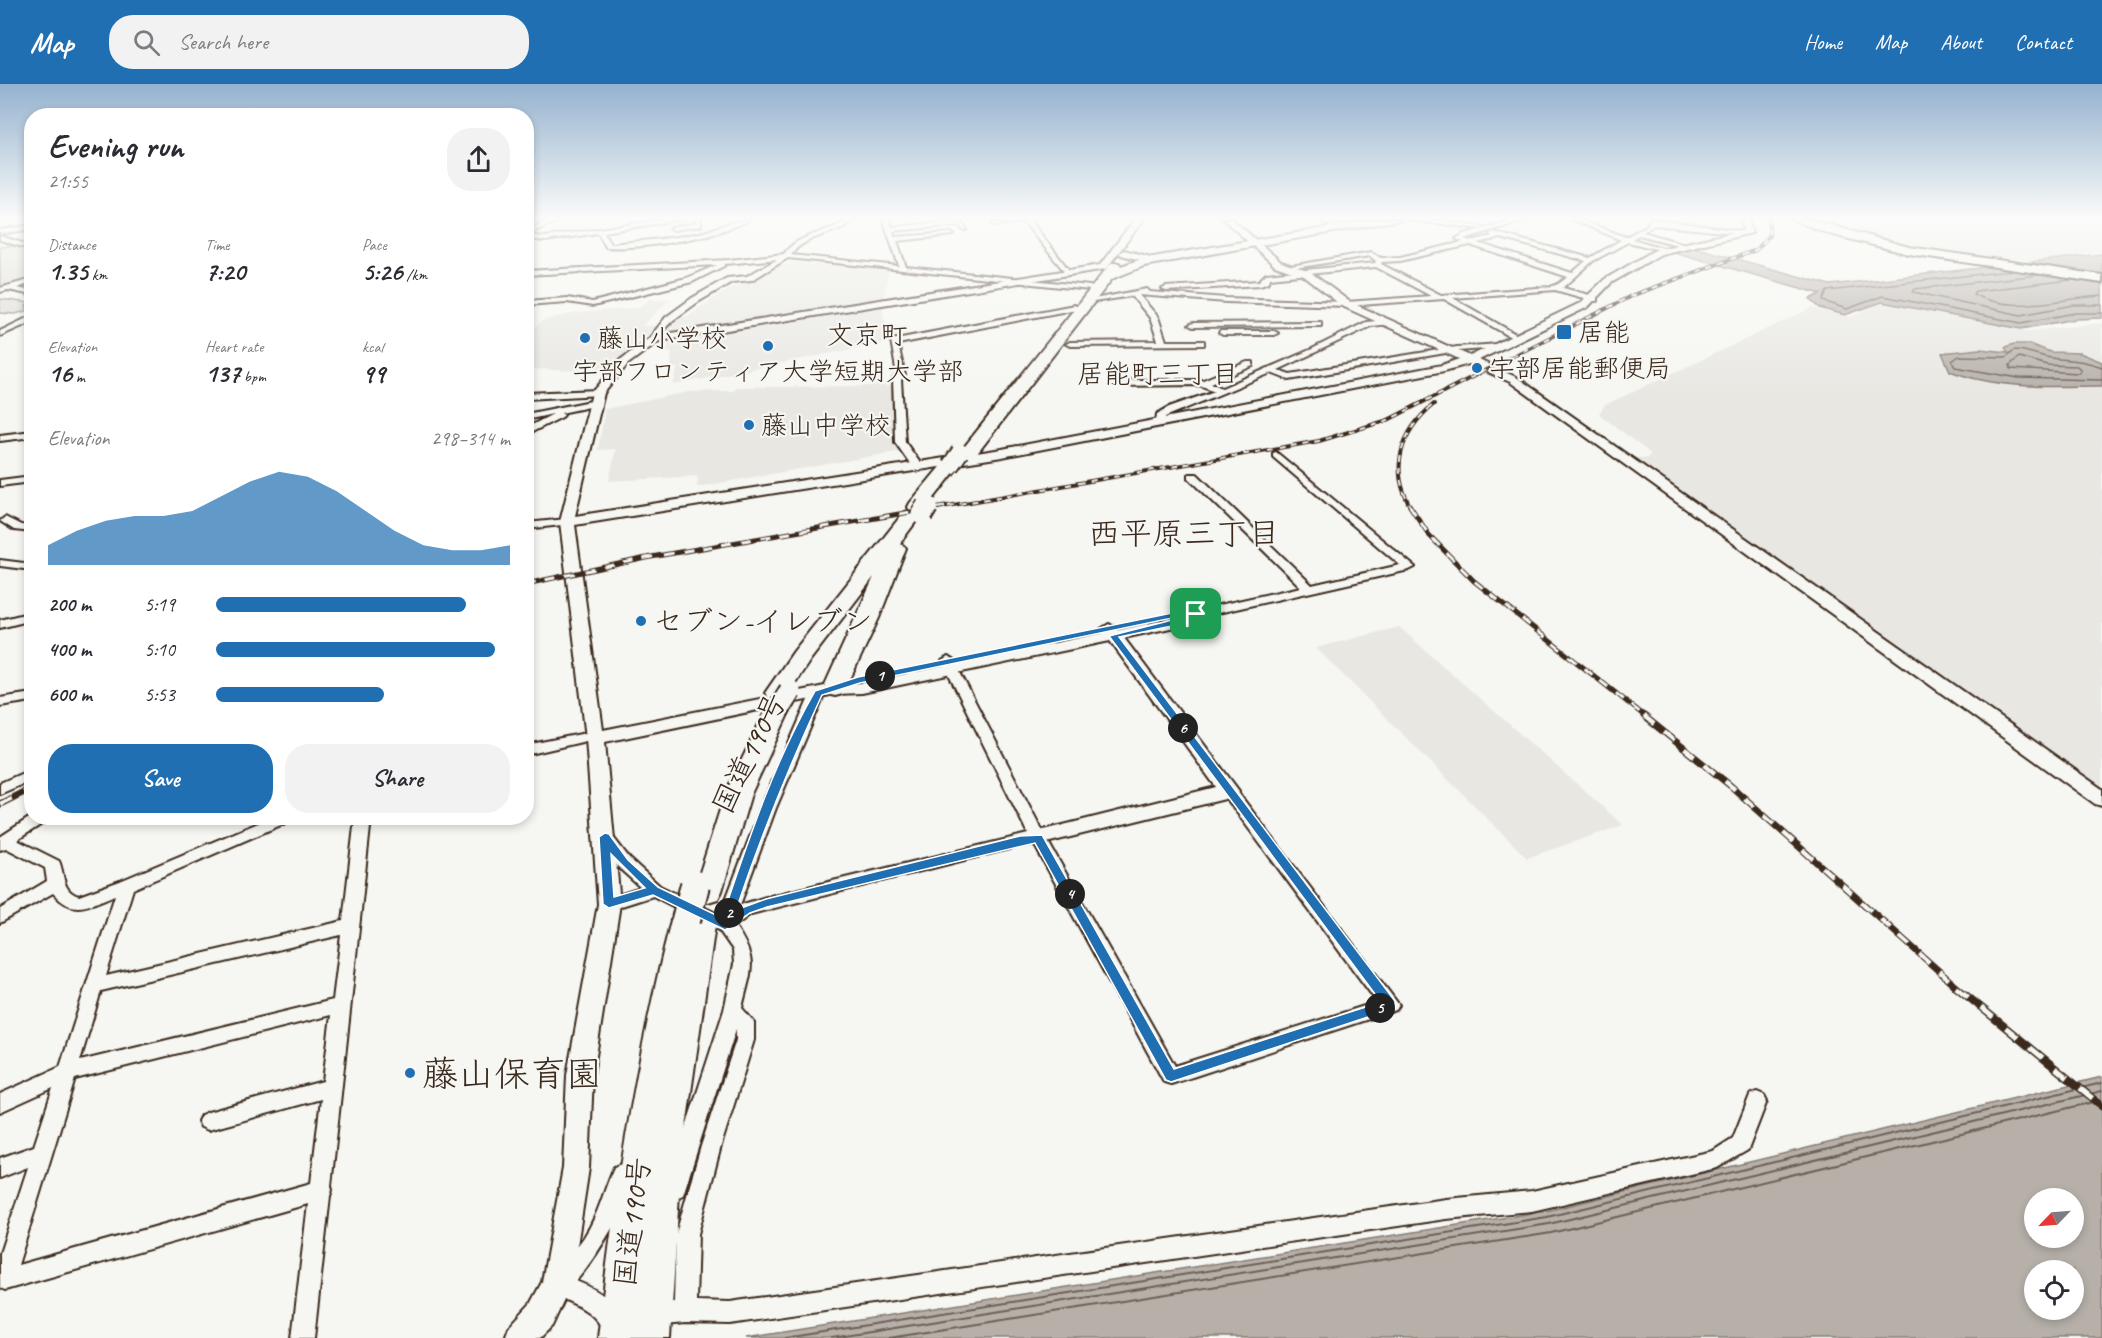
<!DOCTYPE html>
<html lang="en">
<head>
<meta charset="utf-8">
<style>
	body { margin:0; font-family:Caveat,"Klee One",sans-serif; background:#f2f2f3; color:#2b2b33; height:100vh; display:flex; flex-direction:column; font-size:22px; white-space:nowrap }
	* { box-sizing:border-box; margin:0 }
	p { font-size:20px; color:#7c7c81 }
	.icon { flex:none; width:33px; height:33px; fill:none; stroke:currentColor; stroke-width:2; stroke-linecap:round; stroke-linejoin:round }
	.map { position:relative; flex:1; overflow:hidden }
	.sheet { position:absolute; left:24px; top:24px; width:510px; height:717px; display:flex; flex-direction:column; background:#fff; border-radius:24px; box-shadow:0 3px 9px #0003 }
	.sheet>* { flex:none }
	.needle { width:39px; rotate:245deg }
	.tools { position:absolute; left:2024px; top:1104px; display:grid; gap:12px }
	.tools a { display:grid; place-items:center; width:60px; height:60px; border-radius:50%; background:#fff; box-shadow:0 3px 9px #0003; font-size:30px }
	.pin { position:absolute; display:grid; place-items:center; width:51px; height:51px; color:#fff; margin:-26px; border-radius:12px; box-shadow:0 3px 9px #0006 }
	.km { position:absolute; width:30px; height:30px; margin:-15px; border-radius:50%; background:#222; color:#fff; font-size:16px; line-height:30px; text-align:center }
	.round { display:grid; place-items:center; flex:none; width:63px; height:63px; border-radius:24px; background:#f2f2f3 }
	.headline { display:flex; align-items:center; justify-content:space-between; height:102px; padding:0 24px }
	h1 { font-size:33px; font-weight:700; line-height:45px }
	.metrics { display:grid; grid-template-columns:repeat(3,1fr); gap:9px; height:102px; padding:6px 24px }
	.metrics div { display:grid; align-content:center }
	.metrics b { font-size:26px; font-weight:700 }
	.metrics small { font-size:16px; font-weight:400 }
	.metrics p { font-size:16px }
	.chart { height:168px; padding:12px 24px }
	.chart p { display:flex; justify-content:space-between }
	.chart svg { width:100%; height:108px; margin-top:6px; fill:#1f6fb2; opacity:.7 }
	.button { display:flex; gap:12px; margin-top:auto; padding:12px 24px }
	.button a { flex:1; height:69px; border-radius:24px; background:#1f6fb2; color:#fff; font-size:24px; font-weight:700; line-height:69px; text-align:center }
	.button a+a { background:#f2f2f3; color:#2b2b33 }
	ul { padding:0 24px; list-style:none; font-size:20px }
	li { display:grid; grid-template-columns:96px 72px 1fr; align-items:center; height:45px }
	li i { height:15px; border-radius:8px; background:#1f6fb2 }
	header { display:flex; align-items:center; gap:36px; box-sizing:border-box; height:84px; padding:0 30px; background:#1f6fb2; color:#fff }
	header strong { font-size:28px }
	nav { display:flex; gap:33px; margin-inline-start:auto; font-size:21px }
	.search { width:420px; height:54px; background:#f2f2f3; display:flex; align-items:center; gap:15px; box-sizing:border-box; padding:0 21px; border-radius:24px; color:#7c7c81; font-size:22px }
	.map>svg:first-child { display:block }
	.built { fill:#e8e7e2 }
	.green { fill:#dad9d3; stroke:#8a8278; stroke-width:1.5 }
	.water { fill:#b6b0a9; stroke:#857a71; stroke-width:1.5; fill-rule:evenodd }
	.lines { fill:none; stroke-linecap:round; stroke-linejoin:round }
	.shore-far1 { stroke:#6c6056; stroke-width:1.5 }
	.shore { stroke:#6c6056; stroke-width:2 }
	.street-casing { stroke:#3b2a1e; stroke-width:4 }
	.secondary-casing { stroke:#3b2a1e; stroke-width:4 }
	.highway-casing { stroke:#3b2a1e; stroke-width:4 }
	.street { fill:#f6f6f2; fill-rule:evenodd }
	.secondary { fill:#f6f6f2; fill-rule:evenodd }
	.highway { fill:#f6f6f2; fill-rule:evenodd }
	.rail-far3-casing { stroke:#3b2a1e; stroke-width:4 }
	.rail-far2-casing { stroke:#3b2a1e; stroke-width:5 }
	.rail-far1-casing { stroke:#3b2a1e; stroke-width:7 }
	.rail-casing { stroke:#3b2a1e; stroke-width:8 }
	.rail-far3 { stroke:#f6f6f2; stroke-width:2; stroke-dasharray:6; stroke-linecap:butt }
	.rail-far2 { stroke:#f6f6f2; stroke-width:3; stroke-dasharray:10; stroke-linecap:butt }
	.rail-far1 { stroke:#f6f6f2; stroke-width:4.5; stroke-dasharray:13; stroke-linecap:butt }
	.rail { stroke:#f6f6f2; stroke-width:5; stroke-dasharray:16; stroke-linecap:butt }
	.highway-bridge-far2-casing { stroke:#3b2a1e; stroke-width:20; stroke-linecap:butt }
	.highway-bridge-far1-casing { stroke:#3b2a1e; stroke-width:25; stroke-linecap:butt }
	.highway-bridge-casing { stroke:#3b2a1e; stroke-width:32; stroke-linecap:butt }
	.highway-bridge-far2 { stroke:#f6f6f2; stroke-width:16 }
	.highway-bridge-far1 { stroke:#f6f6f2; stroke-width:21 }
	.highway-bridge { stroke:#f6f6f2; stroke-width:28 }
	.route { fill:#1f6fb2; stroke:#fff; stroke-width:1.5; fill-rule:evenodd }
	.poi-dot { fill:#1f6fb2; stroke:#f6f6f2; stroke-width:2 }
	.labels { text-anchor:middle; stroke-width:4.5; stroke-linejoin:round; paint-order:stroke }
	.far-poi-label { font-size:26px; fill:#3b2a1e; stroke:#f6f6f2; text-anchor:start }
	.far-quarter-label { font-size:27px; fill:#3b2a1e; stroke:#f6f6f2 }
	.far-neighbourhood-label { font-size:27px; fill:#3b2a1e; stroke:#f6f6f2 }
	.poi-label { font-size:30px; fill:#3b2a1e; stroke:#f6f6f2; text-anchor:start }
	.street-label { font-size:30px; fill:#3b2a1e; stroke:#f6f6f2 }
	.neighbourhood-label { font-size:32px; fill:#3b2a1e; stroke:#f6f6f2 }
	.near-poi-label { font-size:36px; fill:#3b2a1e; stroke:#f6f6f2; text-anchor:start }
</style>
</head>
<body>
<header>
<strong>Map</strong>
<div class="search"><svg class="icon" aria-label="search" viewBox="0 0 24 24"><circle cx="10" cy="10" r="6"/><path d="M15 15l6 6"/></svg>Search here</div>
<nav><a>Home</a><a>Map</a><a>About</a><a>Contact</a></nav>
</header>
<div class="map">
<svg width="2102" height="1254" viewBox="0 0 2102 1254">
	<rect width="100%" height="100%" fill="#f6f6f2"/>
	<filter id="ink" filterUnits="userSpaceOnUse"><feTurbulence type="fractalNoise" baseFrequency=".0167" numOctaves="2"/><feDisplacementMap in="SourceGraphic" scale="12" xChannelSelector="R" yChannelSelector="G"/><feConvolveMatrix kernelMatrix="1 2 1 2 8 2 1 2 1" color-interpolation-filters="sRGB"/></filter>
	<g filter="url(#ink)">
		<g class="built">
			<polygon points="1816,135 2102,135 2102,168 2017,179 1912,161"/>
			<polygon points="792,177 817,180 826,177 890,184 883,214 660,250 676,232 688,232 718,211 777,180 784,181"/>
			<polygon points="651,215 670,215 642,242 660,242 651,250 635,257 634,269 613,288 527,285 526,249 544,236 575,229 637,224"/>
			<polygon points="1882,218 2028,247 2102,239 2102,709 1631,374 1647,374 1651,370 1599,330 1605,321 1812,224 1851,233"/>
			<polygon points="883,219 883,231 892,257 673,301 678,284 671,283 672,268 667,267 669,254"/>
			<polygon points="893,302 902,367 697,403 698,392 609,397 616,365 598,366 605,325 689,308 733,307 736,303"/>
			<polygon points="1399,543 1623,741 1527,774 1316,564"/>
		</g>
		<g class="green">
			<polygon points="17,162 31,167 31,176 27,181 31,183 31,194 0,204 0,163"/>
			<polygon points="0,215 30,219 26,222 27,227 15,230 0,229"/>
		</g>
		<g class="water">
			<polygon points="1690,162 1830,201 2102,170 2102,234 2076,235 2021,245 1882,218 1845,231 1820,224 1810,215 1821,210 1670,167"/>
			<path d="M2014,260H2029L2050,268L2080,269L2102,278V302C2053,303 1996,305 1950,287L1942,269L1980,265L2008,268L2005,263Z"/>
			<path d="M2102,993V1254H746L1546,1127ZM2034,1114H2073V1154H2034ZM2034,1186H2073V1226H2034Z"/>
		</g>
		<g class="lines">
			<g class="shore-far1">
				<polyline points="2010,187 1827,207 1823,217 1847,225 1883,212 2021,239 2075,229 2102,229"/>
				<polyline points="2038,191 1915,205 1913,208 2021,231 2074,221 2102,221"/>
				<path d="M2072,196L1975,207L1973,210C2011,231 2061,214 2102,212"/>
				<polygon points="2019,273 2047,281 2077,282 2081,286 2078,289 2011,285 2010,281"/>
				<path d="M2102,283C2080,275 2072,277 2051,274C2038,272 2028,266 2014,266L2006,273L1959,272L1952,277L1955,283L2019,294L2102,296"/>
			</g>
			<g class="shore">
				<polyline points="785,1254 1547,1133 2102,999"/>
				<polyline points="832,1254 1549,1140 2102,1007"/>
				<polyline points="889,1254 1551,1149 2102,1016"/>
			</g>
			<defs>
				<g id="street">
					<polygon points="553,135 562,135 526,151 526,146"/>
					<path d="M666,135H685L604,148L610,160C640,157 670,155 700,149C716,145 733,135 750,135C720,153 640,166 606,163L598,149L545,157L526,155V151L545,153Z"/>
					<polygon points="695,135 701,135 701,142 673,146 670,144 696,139"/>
					<path d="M848,135H855C837,152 805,150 791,171L899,182L883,135H889L892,143L961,137L967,146H963L959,141L893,147L895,153L951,149L954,151L897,157L906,183L1090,202L1094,204L1090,206L788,174L752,196L732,198L698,218L672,237L652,258L648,256L666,233L692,214L727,194L747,192L778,175L725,180L724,182L692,198L593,222L567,218L526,221V217L567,214L593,218L686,194L717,181L526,191V187L729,176L784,170C798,149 829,150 848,135Z"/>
					<polygon points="1029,135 1069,186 1069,188 1065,188 1024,138 995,141 992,139"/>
					<polygon points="1319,135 1327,135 1339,144 1334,145"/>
					<polygon points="1404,135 1429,135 1484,143 1481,145"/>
					<path d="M1517,135H1529L1464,155L1471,157L1492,152L1490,150L1493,148L1590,174L1621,156L1570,135H1577L1626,153L1646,142L1651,135L1749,148L1746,150L1653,141L1643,148L1688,161L1685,163L1639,151L1632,155L1667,165L1664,167L1628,158L1593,177L1563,204L1597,213V217H1594L1555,206L1453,214L1519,252L1520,254L1516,256L1444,215L1346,222L1226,218L1139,211L1158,233L1166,257H1204V261L1070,262L1066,260L1070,258L1158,257L1150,234L1132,212L1087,219L1083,217L1147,205L1150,208L1226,214L1346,218L1431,212L1376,183L1270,194L1269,198L1260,201L1166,207L1162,205L1166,203L1259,197L1266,190L1375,179L1376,177L1370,172L1288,185L1285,183L1371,168L1381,174L1400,173L1463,158L1456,155L1464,150ZM1500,154L1586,177L1572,189L1478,159ZM1470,161L1568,193L1558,200L1550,203L1441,211L1381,180L1382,178L1400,177Z"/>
					<polygon points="32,141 32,145 0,150 0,146"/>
					<polygon points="0,152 32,162 32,166 0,156"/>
					<polygon points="526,161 530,162 531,163 526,165"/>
					<polygon points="32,177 32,182 29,180"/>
					<polygon points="32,195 32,199 17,204 32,207 32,211 8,206 0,208 0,204"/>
					<polygon points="1074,221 1078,223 1077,225 898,260 905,292 901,296 905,358 923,383 922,385 914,385 895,358 893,295 897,291 891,256"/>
					<polygon points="29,233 32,233 32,238 0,252 0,247"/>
					<polygon points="1387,236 1390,236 1390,240 1371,242 1278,286 1290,290 1457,263 1499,260 1503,262 1499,264 1457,267 1289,296 1271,289 1165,333 1166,337 1161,340 1156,337 1157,330 1169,323 1215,307 1199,301 1114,302 1110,299 1114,296 1203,296 1247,278 1253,278 1253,282 1211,299 1222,304 1312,265 1366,238"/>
					<polygon points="1318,238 1321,238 1321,242 1193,243 1189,241 1193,239"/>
					<polygon points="1220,247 1274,247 1278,249 1274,251 1223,251 1219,249"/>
					<polygon points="598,306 602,309 601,311 526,315 526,309"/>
					<polygon points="596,316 599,317 599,321 561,329 564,331 562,333 526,351 526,344 553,330 526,336 526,330"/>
					<polygon points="32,347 32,353 0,357 0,351"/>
					<polygon points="1276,368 1415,483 1409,486 1196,534 1192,533 1190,530 1192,527 1301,503 1189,394 1189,390 1197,390 1312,501 1400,481 1273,373 1273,369"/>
					<polygon points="32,392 32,398 0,402 0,396"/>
					<polygon points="5,433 21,441 32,442 32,448 14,446 0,437"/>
					<polygon points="567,435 571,436 571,440 526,445 526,439"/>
					<polygon points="0,476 32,480 32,486 0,482"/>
					<polygon points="32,528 32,536 0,544 0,536"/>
					<path d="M948,573L954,577L1046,754L1175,982L1377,918L1224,711L1222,707L1224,703H1234L1399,921L1396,926L1171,1000L1164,998L1034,760L1020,762L751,830L735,842C759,878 751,885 742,924L754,938V956L721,1062L698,1150L696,1217L730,1218L1446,1115L1532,1107L1713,1067L1733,1054L1750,1011L1757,1008L1764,1011L1767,1017L1748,1066L1717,1084L1532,1127L1446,1135L730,1240L685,1239L654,1242L646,1239L643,1231L646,1223L654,1220L674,1218L676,1150L701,1062L736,956V945L683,1111L676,1114L669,1111L666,1104L724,926L734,880L733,866L719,846L653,812L609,826L603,824L601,820L603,816L641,804L618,783L597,753L600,749H610L630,775L660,802L720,831L761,724L811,609L818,605L825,609L776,724L740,821L766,813L1028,750L942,577Z"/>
					<polygon points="32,609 32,617 0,622 0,614"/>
					<polygon points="586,649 600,651 602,654 595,659 586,657 526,671 526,661"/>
					<polygon points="32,685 32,696 0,710 0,699"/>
					<path d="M32,732L48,734L45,738L17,756L59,777C65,790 61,807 79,812L120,797L270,734H291L288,738L133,805L106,892L343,837L355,734H371L331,1102L332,1106L330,1112L314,1254H292L308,1120L5,1206L0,1204V1169L28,1083L0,1094V1074L34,1062L53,1004L0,1028V1010L60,983L115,811C89,821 74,833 53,809L0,839V825L47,797L45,784L6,764L0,766V753ZM341,851L333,916L80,977L101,907ZM331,931L323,997L208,1028L201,1031L198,1037L201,1043L208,1046L321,1015L311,1099L18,1181L75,995Z"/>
					<path d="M621,1080L628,1083C640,1110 593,1177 576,1197C609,1210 617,1221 629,1254H607C596,1225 574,1220 548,1209L545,1201C552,1183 573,1170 584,1153C599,1130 603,1108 614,1083Z"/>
				</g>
				<g id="secondary">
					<polygon points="1135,135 1144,135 1106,185 659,257 628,280 604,309 575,432 1002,365 1442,281 1459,275 1342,222 1304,192 1275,182 1223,135 1232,135 1281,178 1310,188 1350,218 1470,272 1580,219 1605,195 1655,166 1744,146 1740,135 1748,135 1752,149 1661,170 1611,199 1588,223 1479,276 1518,294 2102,705 2102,722 2095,720 1510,298 1469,280 1444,287 1002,373 575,441 603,646 835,600 862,599 1103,549 1101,545 1109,540 1118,546 1178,533 1196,525 1204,530 1189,540 1124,554 1239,707 1236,712 1229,714 1038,761 1031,759 1028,754 1031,749 1216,703 1110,557 862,609 835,610 605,658 620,820 593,991 589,1084 571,1201 552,1242 540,1254 505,1254 509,1243 530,1220 542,1198 563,1084 567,991 598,820 586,654 560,438 592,309 620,276 652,252 1100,181"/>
					<polygon points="1124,166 1151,173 1153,175 1148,178 1121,171 1119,169"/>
				</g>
				<g id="highway">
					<polygon points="1378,135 1406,135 1144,182 1112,195 976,371 970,372 961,367 1111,179 1119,179 1121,182 1141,175"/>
					<polygon points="1791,135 1808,135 1909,163 2102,191 2102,199 1909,170 1829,150"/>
					<polygon points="950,377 959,382 924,427 918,428 920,432 900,459 906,464 879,534 843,610 835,612 827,610 823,605 874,493 811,575 785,614 777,616 769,614 765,609 794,567 904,428 910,427 908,423 910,419 944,378"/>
					<polygon points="778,618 786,621 790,626 751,710 722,807 718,815 708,818 698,815 694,807 725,710 766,626 770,621"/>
					<path d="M686,825L710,833L715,841L681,1078L670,1254H598C614,1113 636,974 671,836L676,828Z"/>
				</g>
			</defs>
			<use href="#street" class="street-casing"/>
			<use href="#secondary" class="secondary-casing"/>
			<use href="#highway" class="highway-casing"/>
			<use href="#street" class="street"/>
			<use href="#secondary" class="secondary"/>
			<use href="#highway" class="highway"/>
			<defs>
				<g id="rail-far3">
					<polyline points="936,424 1319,357 1388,336 1633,211 1756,166 1769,152 1769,135"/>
					<path d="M1411,424C1389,385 1400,348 1434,320"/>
				</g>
				<g id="rail-far2">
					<polyline points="1410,422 1429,451 1474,497 1646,633"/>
					<polyline points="526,500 651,473 945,422"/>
				</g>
				<g id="rail-far1">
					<polyline points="1644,632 1732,703 1958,904"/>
					<polyline points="0,720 32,704"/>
				</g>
				<polyline id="rail" points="1956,903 2102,1022"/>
			</defs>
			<use href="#rail-far3" class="rail-far3-casing"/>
			<use href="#rail-far2" class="rail-far2-casing"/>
			<use href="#rail-far1" class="rail-far1-casing"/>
			<use href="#rail" class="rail-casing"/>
			<use href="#rail-far3" class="rail-far3"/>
			<use href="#rail-far2" class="rail-far2"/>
			<use href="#rail-far1" class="rail-far1"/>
			<use href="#rail" class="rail"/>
			<defs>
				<g id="highway-bridge-far2">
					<polyline points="950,382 960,368"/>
					<polyline points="926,424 928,421"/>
				</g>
				<g id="highway-bridge-far1">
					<polyline points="922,430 927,422"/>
					<polyline points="778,626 790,607"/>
				</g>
				<polyline id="highway-bridge" points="686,836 695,801"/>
			</defs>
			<use href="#highway-bridge-far2" class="highway-bridge-far2-casing"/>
			<use href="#highway-bridge-far1" class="highway-bridge-far1-casing"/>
			<use href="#highway-bridge" class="highway-bridge-casing"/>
			<use href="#highway-bridge-far2" class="highway-bridge-far2"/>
			<use href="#highway-bridge-far1" class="highway-bridge-far1"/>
			<use href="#highway-bridge" class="highway-bridge"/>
		</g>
	</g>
	<linearGradient id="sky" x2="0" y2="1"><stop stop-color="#94b2cf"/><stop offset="0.43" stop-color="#fbfbf9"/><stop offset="1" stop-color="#fbfbf9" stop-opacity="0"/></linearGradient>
	<rect width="2102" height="311" fill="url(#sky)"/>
	<path class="route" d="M1177,528H1196L1201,530L1186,539L1119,553L1395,917V924L1171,998L1166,996L1035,759L767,823L750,829L725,846L653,811L609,824L603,820L599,753L605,749L609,750L628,776L658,803L722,834C748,757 774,678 815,607L858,593ZM1177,533H1184L1109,552L1381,918L1174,985L1042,751L1020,752L766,815L736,826C761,752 789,682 822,611L860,599ZM611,770L645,804L614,813Z"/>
	<g class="poi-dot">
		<rect x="1556" y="240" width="16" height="16" rx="3"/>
		<circle cx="585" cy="254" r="6"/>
		<circle cx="768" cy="262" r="6"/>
		<circle cx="1477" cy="284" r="6"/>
		<circle cx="749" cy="341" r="6"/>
		<circle cx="641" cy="537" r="6"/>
		<circle cx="410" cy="989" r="6"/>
	</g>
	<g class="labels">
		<g class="far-poi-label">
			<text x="1578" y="257">居能</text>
			<text x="597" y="263">藤山小学校</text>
			<text x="1489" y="293">宇部居能郵便局</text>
			<text x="768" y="296" text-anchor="middle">宇部フロンティア大学短期大学部</text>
			<text x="761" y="350">藤山中学校</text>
		</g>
		<g class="far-quarter-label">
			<text x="867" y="260">文京町</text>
		</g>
		<g class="far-neighbourhood-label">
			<text x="1158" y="299">居能町三丁目</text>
		</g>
		<g class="poi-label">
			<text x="653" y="547">セブン-イレブン</text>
		</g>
		<g class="street-label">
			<text transform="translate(749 669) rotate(-64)" y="10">国道190号</text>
			<text transform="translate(632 1138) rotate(-83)" y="10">国道190号</text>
		</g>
		<g class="neighbourhood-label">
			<text x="1184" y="460">西平原三丁目</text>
		</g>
		<g class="near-poi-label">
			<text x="422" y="1002">藤山保育園</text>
		</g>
	</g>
</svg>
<div class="tools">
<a><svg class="needle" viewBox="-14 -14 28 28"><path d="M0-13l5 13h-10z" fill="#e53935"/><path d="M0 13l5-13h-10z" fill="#7c7c81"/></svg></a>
<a><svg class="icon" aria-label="locate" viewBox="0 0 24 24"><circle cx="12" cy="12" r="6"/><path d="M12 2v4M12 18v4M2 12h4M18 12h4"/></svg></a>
</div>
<div class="pin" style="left:1196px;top:530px;background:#1e9e55"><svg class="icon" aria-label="arrive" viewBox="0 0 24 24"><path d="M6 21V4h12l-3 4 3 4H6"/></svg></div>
<b class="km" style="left:880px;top:592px">1</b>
<b class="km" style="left:729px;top:829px">2</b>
<b class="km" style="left:1070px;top:810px">4</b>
<b class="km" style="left:1380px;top:924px">5</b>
<b class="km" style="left:1183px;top:644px">6</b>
<section class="sheet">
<div class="headline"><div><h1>Evening run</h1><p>21:55</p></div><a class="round"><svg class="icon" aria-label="share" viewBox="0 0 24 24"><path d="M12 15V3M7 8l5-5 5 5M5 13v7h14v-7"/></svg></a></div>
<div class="metrics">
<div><p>Distance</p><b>1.35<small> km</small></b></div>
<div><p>Time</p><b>7:20</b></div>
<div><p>Pace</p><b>5:26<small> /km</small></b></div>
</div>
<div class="metrics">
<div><p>Elevation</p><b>16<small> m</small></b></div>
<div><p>Heart rate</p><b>137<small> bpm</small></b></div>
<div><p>kcal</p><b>99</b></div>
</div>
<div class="chart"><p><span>Elevation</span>298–314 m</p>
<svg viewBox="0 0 160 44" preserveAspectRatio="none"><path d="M0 44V36L10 30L20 26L30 24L40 24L50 22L60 16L70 10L80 6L90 8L100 14L110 22L120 30L130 36L140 38L150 38L160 36V44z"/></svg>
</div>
<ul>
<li><b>200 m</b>5:19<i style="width:85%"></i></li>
<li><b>400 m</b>5:10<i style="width:95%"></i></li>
<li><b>600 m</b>5:53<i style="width:57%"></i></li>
</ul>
<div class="button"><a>Save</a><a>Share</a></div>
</section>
</div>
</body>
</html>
